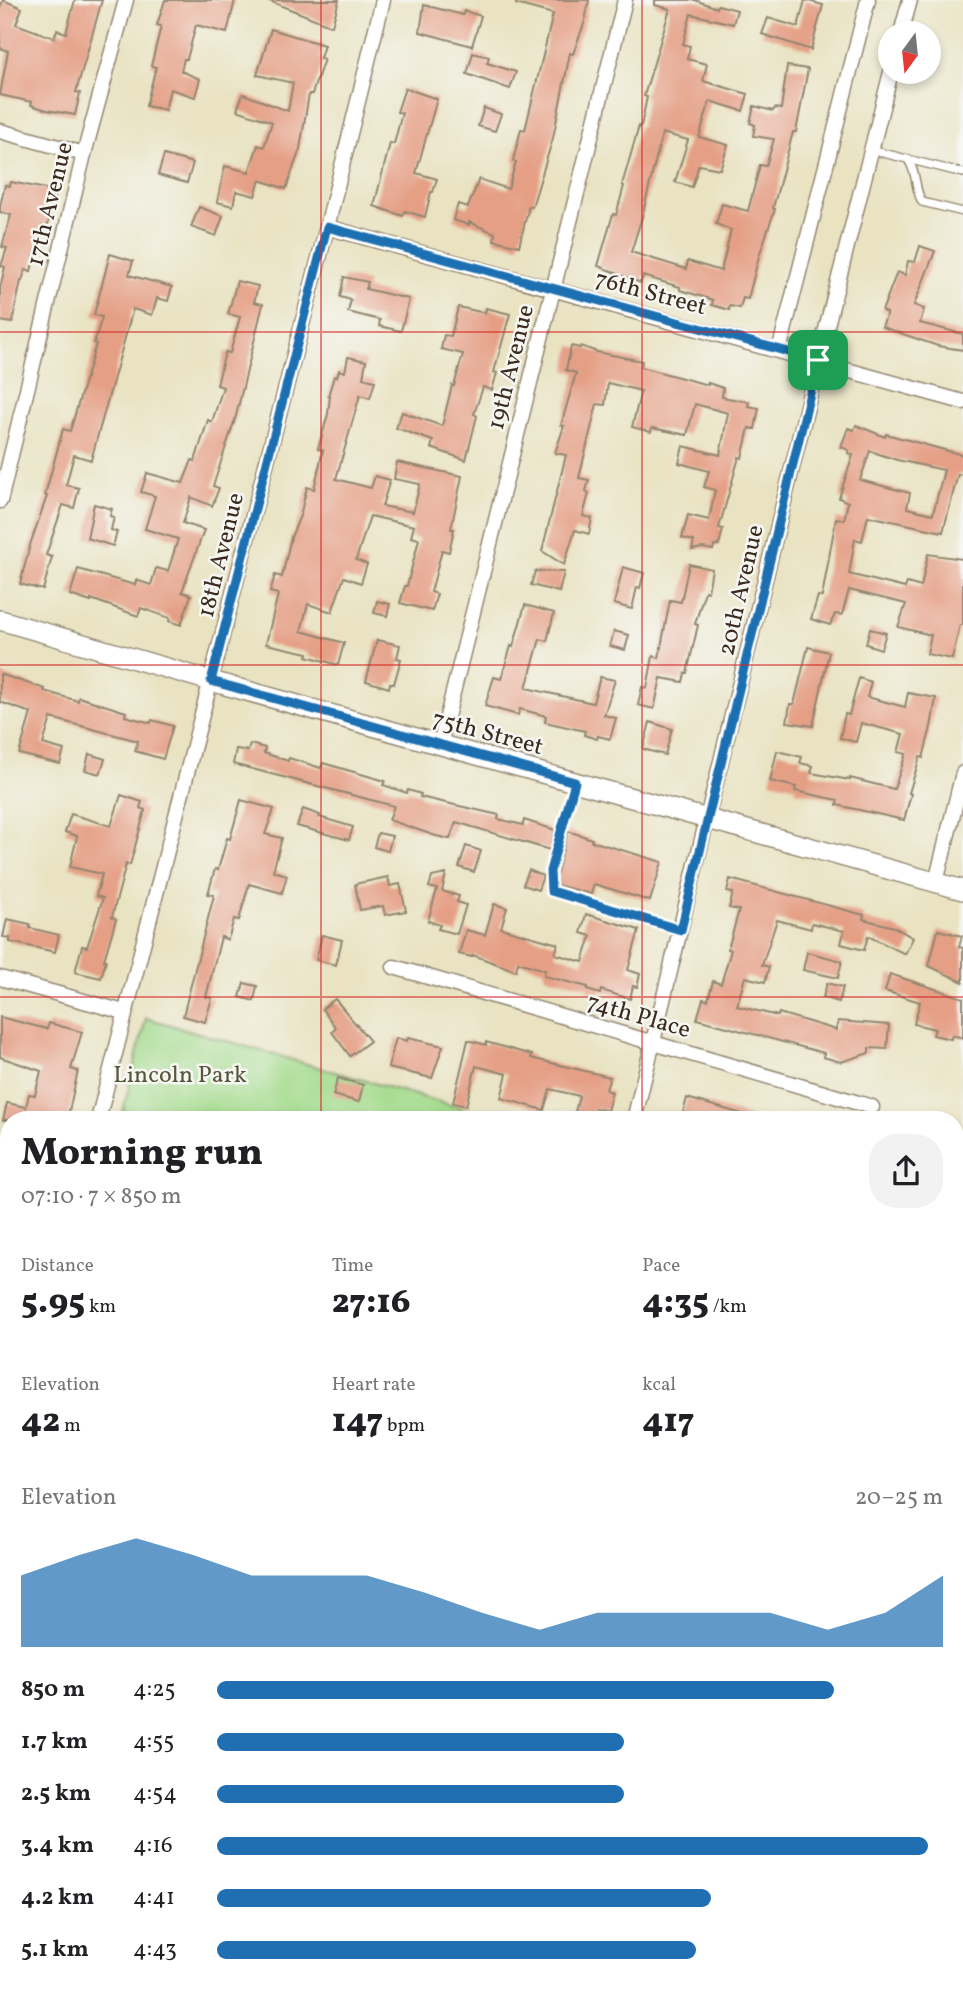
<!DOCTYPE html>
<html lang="en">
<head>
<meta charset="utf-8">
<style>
	body { margin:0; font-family:Vollkorn,serif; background:#f2f2f2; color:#202124; height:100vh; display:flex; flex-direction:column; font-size:26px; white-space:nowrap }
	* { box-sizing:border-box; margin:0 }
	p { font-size:23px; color:#757577 }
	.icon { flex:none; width:38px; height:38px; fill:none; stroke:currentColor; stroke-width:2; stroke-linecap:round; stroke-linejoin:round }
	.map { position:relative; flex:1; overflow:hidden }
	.drawer { position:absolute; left:0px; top:1111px; width:964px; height:884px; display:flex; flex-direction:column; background:#fff; border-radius:28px 28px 0 0; box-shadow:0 4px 10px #0003 }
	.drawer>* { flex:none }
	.needle { width:46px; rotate:195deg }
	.buttons { position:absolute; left:878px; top:21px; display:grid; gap:14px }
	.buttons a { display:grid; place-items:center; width:63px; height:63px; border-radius:50%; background:#fff; box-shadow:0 4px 10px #0003; font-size:35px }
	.pin { position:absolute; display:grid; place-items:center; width:60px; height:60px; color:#fff; margin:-30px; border-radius:14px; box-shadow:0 4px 10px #0006 }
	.round { display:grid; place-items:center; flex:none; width:74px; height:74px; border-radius:28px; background:#f2f2f2 }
	.summary { display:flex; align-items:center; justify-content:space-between; height:119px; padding:0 21px }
	h1 { font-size:38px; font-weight:800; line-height:52px }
	.metrics { display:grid; grid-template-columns:repeat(3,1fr); gap:10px; height:119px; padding:7px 21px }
	.metrics div { display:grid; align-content:center }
	.metrics b { font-size:35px; font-weight:800 }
	.metrics small { font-size:19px; font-weight:400 }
	.metrics p { font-size:19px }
	.chart { height:196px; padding:14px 21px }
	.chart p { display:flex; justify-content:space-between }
	.chart svg { width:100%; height:126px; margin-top:7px; fill:#1f6fb2; opacity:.7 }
	ul { padding:0 21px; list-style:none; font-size:23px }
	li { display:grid; grid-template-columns:112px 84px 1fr; align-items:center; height:52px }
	li i { height:18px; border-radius:9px; background:#1f6fb2 }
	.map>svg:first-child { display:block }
	.park { fill:#a4db8d; stroke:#708256; stroke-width:2 }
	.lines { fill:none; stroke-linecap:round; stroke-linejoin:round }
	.stream { stroke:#59c3d5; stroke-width:5 }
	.building { fill:#e59f85; fill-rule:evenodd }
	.service-casing { stroke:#928670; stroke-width:10 }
	.minor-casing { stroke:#928670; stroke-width:17 }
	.tertiary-casing { stroke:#928670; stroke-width:22 }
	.service { stroke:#fff; stroke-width:7 }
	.minor { stroke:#fff; stroke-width:14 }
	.tertiary { stroke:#fff; stroke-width:19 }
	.route-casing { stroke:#fff; stroke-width:14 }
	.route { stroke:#1f6fb2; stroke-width:9 }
	.grid { fill:none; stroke:#d62828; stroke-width:2; stroke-opacity:0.55 }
	.labels { text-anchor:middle; stroke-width:5; stroke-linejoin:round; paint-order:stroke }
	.street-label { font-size:24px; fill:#3b2a1e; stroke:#f6f6f2 }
	.park-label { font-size:24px; fill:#55563a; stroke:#f6f6f2 }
</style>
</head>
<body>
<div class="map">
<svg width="963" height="1994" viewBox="0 0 963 1994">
	<rect width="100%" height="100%" fill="#f6f6f2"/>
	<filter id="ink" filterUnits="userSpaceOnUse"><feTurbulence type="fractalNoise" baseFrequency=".0143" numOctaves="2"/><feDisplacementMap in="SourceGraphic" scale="14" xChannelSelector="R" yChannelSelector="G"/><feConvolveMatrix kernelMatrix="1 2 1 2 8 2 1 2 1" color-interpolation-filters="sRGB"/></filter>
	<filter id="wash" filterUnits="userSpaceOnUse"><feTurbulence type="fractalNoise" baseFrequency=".00686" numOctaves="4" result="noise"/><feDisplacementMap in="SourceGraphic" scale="28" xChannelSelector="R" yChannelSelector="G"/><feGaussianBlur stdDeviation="1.57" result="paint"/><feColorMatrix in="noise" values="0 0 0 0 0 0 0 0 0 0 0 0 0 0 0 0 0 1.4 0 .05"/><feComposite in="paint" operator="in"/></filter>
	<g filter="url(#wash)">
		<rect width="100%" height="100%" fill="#e9e3c2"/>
		<g class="park">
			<polygon points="146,1018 503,1120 121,1120"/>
			<polygon points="9,1572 9,1986 898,1986 897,1994 0,1994 0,1607"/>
		</g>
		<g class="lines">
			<g class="stream">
				<polyline points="763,1986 780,1994"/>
				<polyline points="533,1994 548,1986"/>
			</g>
		</g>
		<g id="blocks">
			<g class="building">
				<polygon points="3,0 22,8 16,24 54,38 57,30 66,33 75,0 102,0 76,92 80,93 75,115 47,110 31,105 32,102 0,95 8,51 0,48 0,8"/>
				<polygon points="165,0 235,0 227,33 196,25 187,59 184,59 181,71 200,79 195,97 170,89 165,110 146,106 156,67 151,66 161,26 157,25"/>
				<polygon points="267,0 339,0 332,26"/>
				<polygon points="517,0 589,0 585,21 573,54 570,53 553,138 532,207 529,206 519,246 494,240 495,233 469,222 469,225 453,220 458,204 468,207 479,179 508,189 516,162 513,161 521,129 525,130 553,14 516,4"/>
				<polygon points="655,0 695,0 717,8 718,5 737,10 733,24 691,14 683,44 690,46 687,59 707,64 703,81 748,94 743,111 710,101 699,137 728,145 720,169 699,165 692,187 675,182 688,140 662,133 642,217 631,252 686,269 688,261 721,271 731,230 716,224 722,204 748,211 760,165 766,166 774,139 753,136 755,125 750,123 754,106 773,111 775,108 781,109 787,66 808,69 796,132 793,132 773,208 775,209 759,256 748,299 743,298 740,308 730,306 729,310 712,305 713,300 680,290 680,287 643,276 641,283 598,266 613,214 616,215 624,186 622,185 639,126 641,126 647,97 644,96 670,9 655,5"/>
				<polygon points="805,0 823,5 811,50 762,34 768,18 798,27"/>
				<polygon points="424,5 463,15 464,11 481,16 472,46 420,32"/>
				<polygon points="271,29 324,45 320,58 324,59 312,94 309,94 300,149 286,189 260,180 255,196 236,191 233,206 217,202 225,166 249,172 258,145 264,147 272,122 237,110 243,94 288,111 293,83 257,75"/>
				<polygon points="473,53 489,57 487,63 516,72 510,89 467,74"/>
				<polygon points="405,88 437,99 416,173 437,179 433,192 431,192 425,217 405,211 403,216 374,206 390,143 394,144 402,113 397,112"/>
				<polygon points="484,108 501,114 495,131 478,126"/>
				<polygon points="164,155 193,163 187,183 158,175"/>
				<polygon points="11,182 51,190 50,194 55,195 47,228 42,226 31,271 25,270 22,281 21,281 12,323 0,321 0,288 5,267 1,266 7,248 2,247 11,215 0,212 0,206 5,185 10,186"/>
				<polygon points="199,207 223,216 216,236 191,227"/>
				<polygon points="920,246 935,251 914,305 924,309 920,323 963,334 963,350 938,346 882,327 887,313 882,311 897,272 905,275 908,261 915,262"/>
				<polygon points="110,254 133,261 129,275 172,287 168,301 157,298 152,315 133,309 91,460 74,455 66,485 79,488 74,508 63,505 46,555 52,557 43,590 20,584 30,545 47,496 45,495 63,429 70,431 96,344 94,343 102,317 94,315"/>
				<polygon points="344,277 368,282 366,289 409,299 401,331 379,326 380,320 348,312 351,300 340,297"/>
				<polygon points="237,281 258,286 254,302 263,304 236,416 213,486 219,488 212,506 191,497 183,523 204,530 182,592 191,595 181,625 169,621 170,618 141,608 138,616 91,599 91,602 70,595 78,569 135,585 136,580 151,585 156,568 168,571 178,539 145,529 155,496 141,492 147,473 183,483 192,460 195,461 208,420 212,422 223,387 217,385 225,352 230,353 240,317 228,314"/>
				<polygon points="458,307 485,313 486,308 510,314 494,372 497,373 492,390 483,387 474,414 477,416 466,460 431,448 433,441 396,428 402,412 442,426 452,385 454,386 463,354 441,349 444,335 451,336"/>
				<polygon points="571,346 580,348 581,346 597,352 642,361 641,367 708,385 708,383 723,388 722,397 749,402 748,406 759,408 755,429 749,428 742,458 739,457 719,528 723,529 719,545 714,546 713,550 703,548 692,550 694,541 682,538 688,515 709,520 715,490 704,487 709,471 679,463 683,446 720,455 728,413 695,404 687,435 652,428 651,432 632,427 641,391 608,383 605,405 597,404 579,478 589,480 586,491 589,493 583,516 592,518 589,534 575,530 564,565 542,551 566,455 555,453 564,426 561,425 576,373 566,370"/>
				<polygon points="348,357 366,361 363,378 375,381 370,398 360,395 336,479 371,488 375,476 390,480 382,506 413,512 420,484 394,479 397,462 462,476 451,529 454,529 449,552 442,550 431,592 437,594 432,611 400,603 405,586 407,586 419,539 411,537 414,526 370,516 356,560 367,564 361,583 344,577 332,612 308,604 301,631 344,643 338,665 307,656 308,653 266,644 278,594 270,592 275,575 282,577 291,537 300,516 307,487 314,489 323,450 318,449 328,414 330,396 328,396 334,376 337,377 339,370 345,372"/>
				<path d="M856,425L885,437L886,434L963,455V475L958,474L943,532L868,516L862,541L855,539L849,574L905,588L907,583L921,587L928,554L963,559V625H960L952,659L927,654L931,635L898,627L906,604L849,590L842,615L835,614L830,625L811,619L818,596L822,597L836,518L844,520L848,502L839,498L853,455L848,453L849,450L841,447L848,428L854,430ZM870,451L897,460L944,470L933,514L907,508L910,493L860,480Z"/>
				<polygon points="94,504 112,509 110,516 114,517 111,530 117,532 113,546 87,538"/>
				<polygon points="689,564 712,569 708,592 705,591 695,624 698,625 687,673 685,673 683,682 661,678 654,709 638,705 642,687 647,688 653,656 659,658 670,600 681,602"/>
				<polygon points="623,567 644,573 640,588 637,587 632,609 614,604"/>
				<polygon points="535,571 564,572 559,592 531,585"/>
				<polygon points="377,601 390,604 387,616 374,613"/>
				<polygon points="525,605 554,613 547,641 540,639 526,688 593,703 600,677 615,680 604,715 616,718 610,739 598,736 597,739 584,735 585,731 545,722 546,716 520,709 518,715 485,706 494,677 501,679 511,646 513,647"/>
				<polygon points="870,629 886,633 881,649 866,644"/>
				<polygon points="614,631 629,635 625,650 610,646"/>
				<polygon points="377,640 400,645 397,658 401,659 394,684 390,683 389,688 366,681"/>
				<polygon points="808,647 829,652 813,726 787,722 790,704 794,704"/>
				<polygon points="0,674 45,689 44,691 78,701 79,697 126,712 125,716 151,723 152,720 173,726 163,759 135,751 138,741 51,718 43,744 64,750 60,764 19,754 31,713 0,702"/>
				<polygon points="859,678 871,682 867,697 905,707 908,693 936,698 931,727 923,758 920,757 909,793 911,794 904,820 837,805 838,800 795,791 796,787 770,781 777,751 802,757 800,763 813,766 811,773 850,780 850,778 894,789 906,754 898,752 903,734 861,723 856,742 840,738 845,714 849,715"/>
				<polygon points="650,722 672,729 665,755 643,749"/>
				<polygon points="250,744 265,748 264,753 288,761 289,758 321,768 323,763 385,781 383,785 407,793 408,790 421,794 420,797 499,815 498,819 523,825 524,820 555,830 550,850 456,822 450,839 436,836 389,820 394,806 233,764 236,749 248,751"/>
				<polygon points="89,754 105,759 100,774 85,770"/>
				<polygon points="121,795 142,802 140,808 145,810 130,865 126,864 112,917 116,919 104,960 106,960 101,978 75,972 82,946 87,947 103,898 96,896 102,874 70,867 77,836 65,832 71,814 111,826"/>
				<polygon points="241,800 274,809 265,834 282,838 273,871 287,875 282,893 249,884 239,920 234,919 228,940 221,937 206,997 212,998 205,1022 183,1016 214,895 208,894 215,869 218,870 227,838 230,839"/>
				<polygon points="303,809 320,815 319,817 353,827 349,840 297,826"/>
				<polygon points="568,831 592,839 591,841 662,862 650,901 594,884 591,894 557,885 556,876"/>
				<polygon points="378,833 392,836 388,851 374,847"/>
				<polygon points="466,846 481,851 474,872 459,867"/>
				<polygon points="529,870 543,876 538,890 523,885"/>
				<polygon points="446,874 442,891 459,896 457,902 466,905 457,934 438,929 440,925 428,921 437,889 429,887 432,877"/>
				<polygon points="388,877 390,886 400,884 406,911 385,915 383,906 360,910 355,884"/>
				<polygon points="730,879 864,915 863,919 894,927 913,938 905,954 868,936 864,950 841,944 844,931 812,923 811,929 777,920 762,965 769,967 765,982 745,977 737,1006 778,1016 779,1013 836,1030 838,1021 889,1025 887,1049 869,1048 869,1053 841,1062 823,1057 824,1053 697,1019 703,999 708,1000 713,981 721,984 731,950 728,949 739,910 729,908 733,893 727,892"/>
				<polygon points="494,904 507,908 501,928 558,944 555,954 583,962 591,936 581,933 586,914 639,930 628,970 640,974 637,987 633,986 630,999 601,990 600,994 587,990 588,987 544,976 545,970 518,962 516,971 473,955 472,957 459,954 466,930 485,935"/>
				<polygon points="7,919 30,924 30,928 59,935 55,952 10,942 10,938 3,937"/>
				<polygon points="938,930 962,936 959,947 963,948 963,982 929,966"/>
				<polygon points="322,935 342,940 336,965 316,960"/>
				<polygon points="807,952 842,961 838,978 803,970"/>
				<polygon points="890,974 963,998 963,1038 952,1035 951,1039 933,1035 935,1029 914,1024 920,1002 885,991"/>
				<polygon points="244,983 257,986 254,1001 240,997"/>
				<polygon points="827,983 843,987 839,1002 823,997"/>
				<polygon points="335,999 370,1041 350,1056 332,1032 336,1028 322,1009"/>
				<polygon points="0,1017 47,1029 49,1023 82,1032 71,1069 78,1071 67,1120 3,1120 7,1103 26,1107 29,1094 35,1095 41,1071 0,1057"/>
				<polygon points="396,1038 407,1041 408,1038 443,1046 432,1078 388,1068"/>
				<polygon points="468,1040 486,1045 486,1042 532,1055 531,1058 610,1077 606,1090 612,1092 607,1111 595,1108 592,1120 573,1120 579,1096 550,1089 544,1110 501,1098 507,1074 476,1066 466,1106 453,1103"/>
				<polygon points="338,1078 363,1085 359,1102 333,1095"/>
				<polygon points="687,1098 749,1116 749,1120 681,1120"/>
			</g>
		</g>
	</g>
	<g filter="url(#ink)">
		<use href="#blocks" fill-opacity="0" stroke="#928670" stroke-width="2"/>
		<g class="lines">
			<defs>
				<g id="service">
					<polyline points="871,150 963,173"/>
					<path d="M909,161C918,177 914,187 922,202L963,212"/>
					<polyline points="575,783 550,871 551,891 680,930"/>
					<polyline points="32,1994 44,1986"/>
				</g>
				<g id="minor">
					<polyline points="901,33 910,0"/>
					<polyline points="0,131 84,154"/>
					<polyline points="327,227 963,402"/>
					<polyline points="779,351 868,0"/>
					<polyline points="0,501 84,154 126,0"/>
					<polyline points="440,745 625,0"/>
					<polyline points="936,882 963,773"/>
					<polyline points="394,967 872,1107"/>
					<polyline points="0,978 124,1012"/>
					<polyline points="98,1120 327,227 383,0"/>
					<polyline points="634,1120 818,361 891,72"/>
					<polyline points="0,1176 9,1179"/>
					<polyline points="956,1345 963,1347"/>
					<polyline points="0,1363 9,1365"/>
					<polyline points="0,1546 9,1505"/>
					<polyline points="956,1553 963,1555"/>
					<polyline points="956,1878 963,1880"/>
				</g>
				<g id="tertiary">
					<polyline points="0,620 211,681 963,890"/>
					<polyline points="956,1814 963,1784"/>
					<polyline points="912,1994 914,1986"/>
				</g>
			</defs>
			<use href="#service" class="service-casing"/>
			<use href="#minor" class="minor-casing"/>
			<use href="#tertiary" class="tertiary-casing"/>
			<use href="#service" class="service"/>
			<use href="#minor" class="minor"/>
			<use href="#tertiary" class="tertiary"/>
		</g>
	</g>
	<g class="lines" filter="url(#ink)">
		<defs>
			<polygon id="route" points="327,227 818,360 681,930 551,891 550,871 575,782 211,681"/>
		</defs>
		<use href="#route" class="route-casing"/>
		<use href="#route" class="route"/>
	</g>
	<path class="grid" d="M321,0V1120M642,0V1120M0,332H963M0,665H963M0,997H963M0,1329H9M956,1329H963M0,1662H9M956,1662H963M321,1986V1994M642,1986V1994"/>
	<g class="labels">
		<g class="street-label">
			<text transform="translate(49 204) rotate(-76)" y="8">17th Avenue</text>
			<text transform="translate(651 292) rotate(15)" y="8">76th Street</text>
			<text transform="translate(510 367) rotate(-76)" y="8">19th Avenue</text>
			<text transform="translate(220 555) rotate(-76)" y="8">18th Avenue</text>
			<text transform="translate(740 590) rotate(-77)" y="8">20th Avenue</text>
			<text transform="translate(488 732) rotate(15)" y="8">75th Street</text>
			<text transform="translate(639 1015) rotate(16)" y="8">74th Place</text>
		</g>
		<g class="park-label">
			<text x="180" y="1082">Lincoln Park</text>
		</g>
	</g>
</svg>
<div class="buttons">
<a><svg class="needle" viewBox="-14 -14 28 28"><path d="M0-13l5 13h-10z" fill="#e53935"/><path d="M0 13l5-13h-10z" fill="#757577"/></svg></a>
</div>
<div class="pin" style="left:818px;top:360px;background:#1e9e55"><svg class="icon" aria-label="arrive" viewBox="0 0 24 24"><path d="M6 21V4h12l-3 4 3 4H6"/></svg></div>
<section class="drawer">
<div class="summary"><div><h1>Morning run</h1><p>07:10 · 7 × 850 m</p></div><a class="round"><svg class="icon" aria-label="share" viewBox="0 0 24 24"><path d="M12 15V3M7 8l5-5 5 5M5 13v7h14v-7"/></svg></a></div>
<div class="metrics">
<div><p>Distance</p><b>5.95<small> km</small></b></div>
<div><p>Time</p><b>27:16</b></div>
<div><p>Pace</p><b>4:35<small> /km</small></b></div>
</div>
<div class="metrics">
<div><p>Elevation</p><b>42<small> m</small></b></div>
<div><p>Heart rate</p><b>147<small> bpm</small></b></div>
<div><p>kcal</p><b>417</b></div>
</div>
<div class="chart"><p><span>Elevation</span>20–25 m</p>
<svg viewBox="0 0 160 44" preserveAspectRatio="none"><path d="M0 44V19L10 12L20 6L30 12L40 19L50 19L60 19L70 25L80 32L90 38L100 32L110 32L120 32L130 32L140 38L150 32L160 19V44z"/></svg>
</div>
<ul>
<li><b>850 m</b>4:25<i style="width:85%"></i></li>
<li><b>1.7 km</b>4:55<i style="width:56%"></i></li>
<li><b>2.5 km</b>4:54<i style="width:56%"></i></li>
<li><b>3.4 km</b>4:16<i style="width:98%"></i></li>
<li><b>4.2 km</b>4:41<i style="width:68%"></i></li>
<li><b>5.1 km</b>4:43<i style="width:66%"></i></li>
</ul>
</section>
</div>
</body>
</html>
